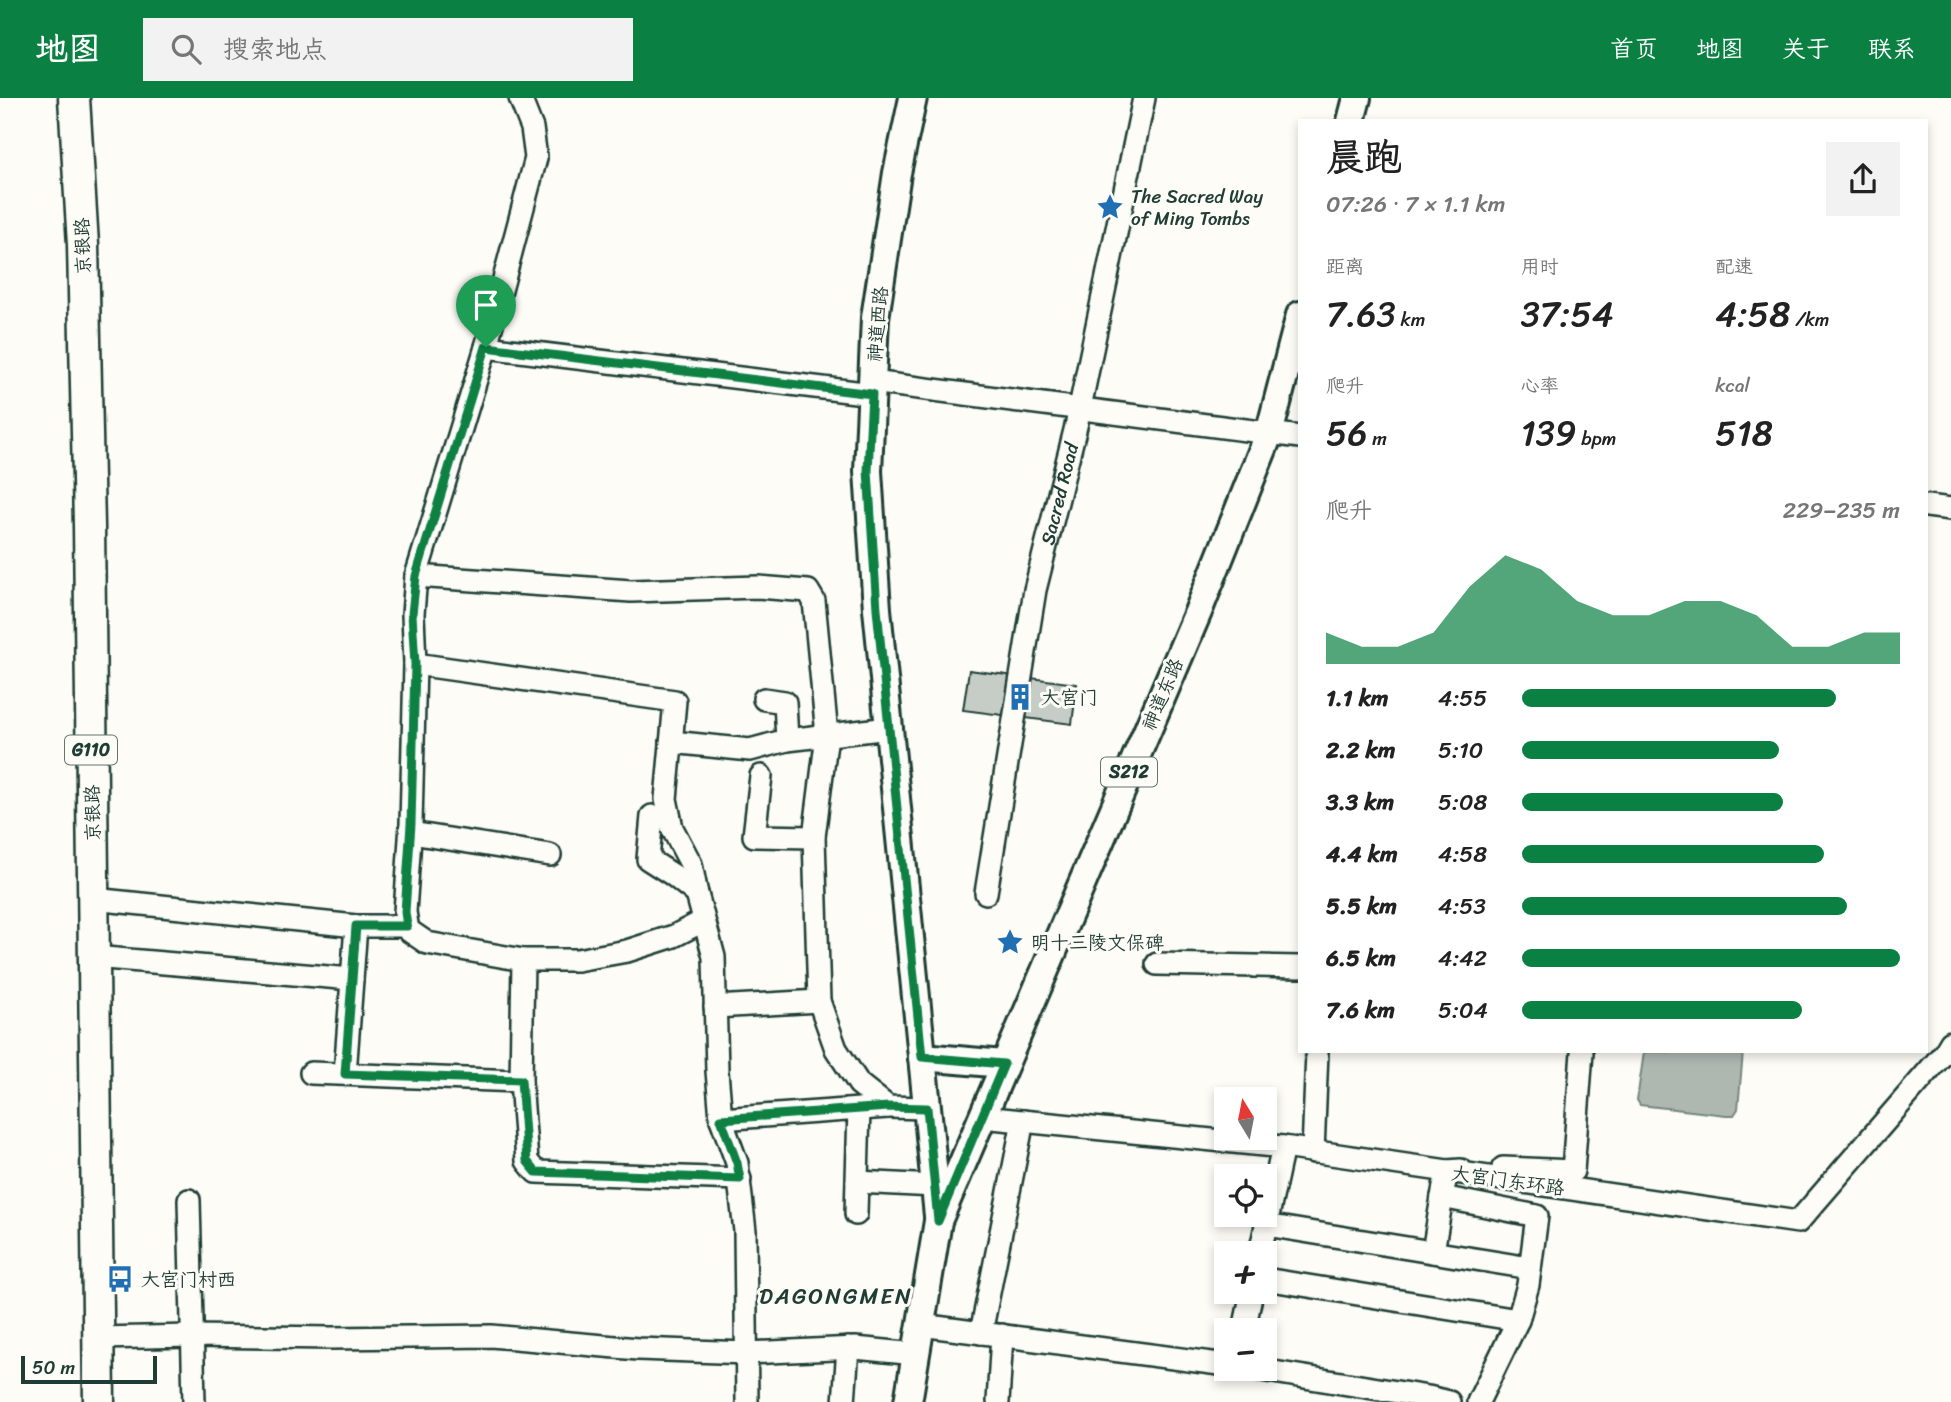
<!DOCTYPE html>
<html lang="zh">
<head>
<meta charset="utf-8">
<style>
	body { margin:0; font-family:Sriracha,"LXGW WenKai TC",sans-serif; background:#f2f2f2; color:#222; height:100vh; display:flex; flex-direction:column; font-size:26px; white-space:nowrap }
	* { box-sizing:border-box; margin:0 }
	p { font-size:23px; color:#767676 }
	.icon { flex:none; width:38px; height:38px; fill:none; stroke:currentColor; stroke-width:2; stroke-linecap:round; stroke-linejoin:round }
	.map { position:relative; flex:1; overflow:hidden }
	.drawer { position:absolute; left:1298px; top:21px; width:630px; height:934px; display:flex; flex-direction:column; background:#fff; border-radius:0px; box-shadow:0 4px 10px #0003 }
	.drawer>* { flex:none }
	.needle { width:46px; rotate:350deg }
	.buttons { position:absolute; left:1214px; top:989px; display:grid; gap:14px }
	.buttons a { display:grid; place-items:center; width:63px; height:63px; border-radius:0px; background:#fff; box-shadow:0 4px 10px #0003; font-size:35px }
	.scale { position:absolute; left:21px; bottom:18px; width:136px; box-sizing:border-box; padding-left:7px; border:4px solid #1f3d34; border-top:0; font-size:19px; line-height:24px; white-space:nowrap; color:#1f3d34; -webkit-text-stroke:5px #fdfcf7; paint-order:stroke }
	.pin { position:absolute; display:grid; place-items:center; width:60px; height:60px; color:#fff; margin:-72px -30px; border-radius:50% 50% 50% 0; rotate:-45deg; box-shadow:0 0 7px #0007 }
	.pin .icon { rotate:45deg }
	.round { display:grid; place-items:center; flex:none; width:74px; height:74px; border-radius:0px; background:#f2f2f2 }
	.summary { display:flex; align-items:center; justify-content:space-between; height:119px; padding:0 28px }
	h1 { font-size:38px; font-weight:600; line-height:52px }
	.metrics { display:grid; grid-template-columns:repeat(3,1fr); gap:10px; height:119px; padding:7px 28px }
	.metrics div { display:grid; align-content:center }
	.metrics b { font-size:35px; font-weight:600 }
	.metrics small { font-size:19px; font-weight:400 }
	.metrics p { font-size:19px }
	.chart { height:196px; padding:14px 28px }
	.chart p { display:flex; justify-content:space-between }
	.chart svg { width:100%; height:126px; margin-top:7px; fill:#0b8043; opacity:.7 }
	ul { padding:0 28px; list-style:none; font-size:23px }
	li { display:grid; grid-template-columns:112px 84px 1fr; align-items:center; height:52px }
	li i { height:18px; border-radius:9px; background:#0b8043 }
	header { display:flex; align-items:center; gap:42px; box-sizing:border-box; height:98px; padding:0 35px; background:#0b8043; color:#fff }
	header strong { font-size:33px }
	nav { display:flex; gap:38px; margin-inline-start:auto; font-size:24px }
	.search { width:490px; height:63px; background:#f2f2f2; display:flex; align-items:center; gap:18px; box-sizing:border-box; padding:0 24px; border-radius:0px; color:#767676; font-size:26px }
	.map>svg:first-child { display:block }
	.water { fill:#aeb8b1; stroke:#75877f; stroke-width:2 }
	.building { fill:#c6cdc7; stroke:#1f3d34; stroke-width:2 }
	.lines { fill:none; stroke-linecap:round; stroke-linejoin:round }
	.minor-casing { stroke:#1f3d34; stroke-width:26 }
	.major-casing { stroke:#1f3d34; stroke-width:32 }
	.highway-casing { stroke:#1f3d34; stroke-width:35 }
	.minor { stroke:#fdfcf7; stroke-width:21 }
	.major { stroke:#fdfcf7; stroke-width:26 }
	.highway { stroke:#fdfcf7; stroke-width:30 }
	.route-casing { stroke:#fff; stroke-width:14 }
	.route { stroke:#0b8043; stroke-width:9 }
	.labels { text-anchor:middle; stroke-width:6; stroke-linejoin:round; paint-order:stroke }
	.shield { fill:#fdfcf7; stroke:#62766e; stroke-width:2 }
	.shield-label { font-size:18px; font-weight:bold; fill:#1f3d34 }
	.poi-label { font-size:19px; fill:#1f3d34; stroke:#fdfcf7; text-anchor:start }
	.street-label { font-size:19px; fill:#1f3d34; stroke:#fdfcf7 }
	.quarter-label { font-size:23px; letter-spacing:2px; fill:#1f3d34; stroke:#fdfcf7 }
</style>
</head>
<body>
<header>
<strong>地图</strong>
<div class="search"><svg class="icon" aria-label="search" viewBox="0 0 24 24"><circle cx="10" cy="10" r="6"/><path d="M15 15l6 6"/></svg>搜索地点</div>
<nav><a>首页</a><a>地图</a><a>关于</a><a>联系</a></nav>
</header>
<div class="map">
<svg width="1951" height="1304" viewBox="0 0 1951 1304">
	<rect width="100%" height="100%" fill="#fdfcf7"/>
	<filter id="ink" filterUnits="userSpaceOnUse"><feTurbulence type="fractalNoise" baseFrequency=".0143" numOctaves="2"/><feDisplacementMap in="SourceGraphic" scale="14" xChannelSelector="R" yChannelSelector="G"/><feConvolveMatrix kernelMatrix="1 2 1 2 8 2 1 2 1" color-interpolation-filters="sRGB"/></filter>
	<g filter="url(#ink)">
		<polygon class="water" points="1644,954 1743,954 1738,1011 1734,1017 1726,1017 1640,1007 1637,1002"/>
		<polygon class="building" points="969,572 1077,586 1072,626 963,612"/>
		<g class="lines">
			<defs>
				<g id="minor">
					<polyline points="486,249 872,296"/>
					<polyline points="872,284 1300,339"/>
					<polyline points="1927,408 1951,411"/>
					<polyline points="416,478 486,249 536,60 532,30 520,0"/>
					<polyline points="415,566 675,603 666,701 672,730 691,766 697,796 714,859 717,973 721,1021 737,1065 745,1133 747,1304"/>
					<polyline points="764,601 785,604 787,642 889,630"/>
					<polyline points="671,644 750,652 787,642"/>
					<polyline points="761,678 754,738 814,739"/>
					<polyline points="652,718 648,761 673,777 697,796"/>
					<polyline points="411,735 550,757"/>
					<path id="s1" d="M986,795L1035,492L1077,324L1144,0"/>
					<polyline points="93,801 356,828"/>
					<polyline points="703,823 674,838 627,853 577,862 523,862 427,845 408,832 405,814 411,726 415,566 413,516 416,478 631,493 758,489 808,493 814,503 827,637 814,739 819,903 836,951 859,986 888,1009 927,1010"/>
					<polyline points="93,859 352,881"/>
					<polyline points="523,862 521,983 527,1063 536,1074 740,1081"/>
					<polyline points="1157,866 1300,869"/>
					<polyline points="715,909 819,903"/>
					<polyline points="311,975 521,983"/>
					<polyline points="345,976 356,828 407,828"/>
					<polyline points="982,1019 1283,1049 1798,1124 1945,954 1951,944"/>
					<polyline points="721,1021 888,1009"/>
					<polyline points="1313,1054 1317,954"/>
					<polyline points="1503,1070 1573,1073 1582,954"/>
					<polyline points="1461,1072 1447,1073 1442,1099 1537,1118 1528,1187 1518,1222 1478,1304"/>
					<polyline points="857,1084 935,1088"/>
					<polyline points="189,1102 194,1304"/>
					<polyline points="856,1116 859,1011"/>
					<polyline points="1266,1127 1530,1170"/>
					<polyline points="1433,1154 1442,1099"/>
					<polyline points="1260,1155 1283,1049"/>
					<polyline points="1265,1181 1518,1222"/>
					<polyline points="921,1227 1227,1267"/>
					<polyline points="1244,1232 1252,1194"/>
					<polyline points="981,1235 1023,1023"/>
					<polyline points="98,1240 192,1238 331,1240 491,1238 638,1251 747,1255 855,1250 916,1256"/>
					<polyline points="1249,1270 1428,1299 1449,1304"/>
					<polyline points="844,1304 848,1250"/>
					<polyline points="998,1304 1002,1237"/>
				</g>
				<g id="major">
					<polyline points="913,0 897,75 875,220 868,373 877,511 938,1118"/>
					<polyline points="1351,23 1357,0"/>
					<polyline points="922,959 1004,966"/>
					<polyline points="908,1304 938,1123 1198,514 1269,336 1300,217"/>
				</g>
				<polyline id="highway" points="74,0 83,147 89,428 99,1304"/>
			</defs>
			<use href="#minor" class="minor-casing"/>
			<use href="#major" class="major-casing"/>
			<use href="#highway" class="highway-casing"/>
			<use href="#minor" class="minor"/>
			<use href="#major" class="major"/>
			<use href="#highway" class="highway"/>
		</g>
	</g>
	<g class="lines" filter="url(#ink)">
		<defs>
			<polygon id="route" points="486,249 872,296 868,373 877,511 922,959 1004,966 938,1123 927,1010 888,1009 721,1021 737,1065 740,1081 536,1074 527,1063 521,982 345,976 356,828 407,828 405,814 411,726 415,566 412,516 416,478"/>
		</defs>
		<use href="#route" class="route-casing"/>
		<use href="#route" class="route"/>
	</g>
	<defs>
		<symbol id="sight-bare" viewBox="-9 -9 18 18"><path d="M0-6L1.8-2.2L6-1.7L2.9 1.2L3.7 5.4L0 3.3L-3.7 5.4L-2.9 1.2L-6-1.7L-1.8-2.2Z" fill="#1f6fb2" stroke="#fdfcf7" stroke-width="2.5" paint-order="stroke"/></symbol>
		<symbol id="building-bare" viewBox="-9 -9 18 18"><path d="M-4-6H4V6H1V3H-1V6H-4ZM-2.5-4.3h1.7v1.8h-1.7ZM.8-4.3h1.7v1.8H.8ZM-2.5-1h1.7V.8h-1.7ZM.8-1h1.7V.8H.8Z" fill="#1f6fb2" stroke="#fdfcf7" stroke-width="2.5" paint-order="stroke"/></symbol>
		<symbol id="bus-bare" viewBox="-9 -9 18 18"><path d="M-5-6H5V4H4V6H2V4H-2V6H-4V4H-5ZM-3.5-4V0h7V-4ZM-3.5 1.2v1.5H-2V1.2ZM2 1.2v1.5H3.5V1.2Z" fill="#1f6fb2" stroke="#fdfcf7" stroke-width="2.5" paint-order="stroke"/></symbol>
	</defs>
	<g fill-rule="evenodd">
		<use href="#sight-bare" x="1091" y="90" width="38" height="38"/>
		<use href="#building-bare" x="1001" y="580" width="38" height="38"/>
		<use href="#sight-bare" x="991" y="825" width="38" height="38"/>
		<use href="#bus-bare" x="101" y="1162" width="38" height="38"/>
	</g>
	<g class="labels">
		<g class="shield">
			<rect x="65" y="637.5" width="52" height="29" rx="5"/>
			<rect x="1101" y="659.5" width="56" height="29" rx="5"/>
		</g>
		<g class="shield-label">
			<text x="91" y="658">G110</text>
			<text x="1129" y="680">S212</text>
		</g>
		<g class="poi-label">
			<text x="1131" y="105">The Sacred Way<tspan x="1131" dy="22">of Ming Tombs</tspan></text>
			<text x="1041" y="606">大宫门</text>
			<text x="1031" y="851">明十三陵文保碑</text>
			<text x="141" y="1188">大宫门村西</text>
		</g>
		<g class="street-label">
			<text transform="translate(82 148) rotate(-92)" y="7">京银路</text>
			<text transform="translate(877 226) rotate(-85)" y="7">神道西路</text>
			<text dy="7" stroke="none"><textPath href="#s1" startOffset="406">Sacred Road</textPath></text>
			<text transform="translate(1162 596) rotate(-67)" y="7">神道东路</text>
			<text transform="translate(92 715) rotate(-91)" y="7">京银路</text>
			<text transform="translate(1508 1082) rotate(8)" y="7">大宫门东环路</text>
		</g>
		<g class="quarter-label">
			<text x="836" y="1206">DAGONGMEN</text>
		</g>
	</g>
</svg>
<div class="buttons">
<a><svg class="needle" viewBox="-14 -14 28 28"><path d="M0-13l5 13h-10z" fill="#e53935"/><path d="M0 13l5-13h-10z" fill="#767676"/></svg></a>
<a><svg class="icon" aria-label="locate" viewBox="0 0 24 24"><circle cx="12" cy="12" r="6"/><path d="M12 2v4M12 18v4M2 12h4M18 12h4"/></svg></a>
<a>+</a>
<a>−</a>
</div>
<div class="scale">50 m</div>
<div class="pin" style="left:486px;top:249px;background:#1e9e55"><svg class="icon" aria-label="arrive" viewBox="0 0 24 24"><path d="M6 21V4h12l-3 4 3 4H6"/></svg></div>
<section class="drawer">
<div class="summary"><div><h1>晨跑</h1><p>07:26 · 7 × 1.1 km</p></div><a class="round"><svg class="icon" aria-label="share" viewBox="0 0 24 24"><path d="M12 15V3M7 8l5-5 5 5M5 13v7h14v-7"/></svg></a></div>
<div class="metrics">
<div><p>距离</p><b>7.63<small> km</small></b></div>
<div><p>用时</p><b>37:54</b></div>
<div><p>配速</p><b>4:58<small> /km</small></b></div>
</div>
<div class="metrics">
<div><p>爬升</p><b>56<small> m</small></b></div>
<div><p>心率</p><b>139<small> bpm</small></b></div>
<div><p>kcal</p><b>518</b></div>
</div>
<div class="chart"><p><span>爬升</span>229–235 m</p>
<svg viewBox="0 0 160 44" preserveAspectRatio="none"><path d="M0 44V33L10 38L20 38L30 33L40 17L50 6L60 11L70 22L80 27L90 27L100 22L110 22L120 27L130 38L140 38L150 33L160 33V44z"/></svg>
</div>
<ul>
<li><b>1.1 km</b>4:55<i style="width:83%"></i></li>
<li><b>2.2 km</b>5:10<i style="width:68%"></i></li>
<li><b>3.3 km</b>5:08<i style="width:69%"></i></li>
<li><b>4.4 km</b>4:58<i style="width:80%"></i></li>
<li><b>5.5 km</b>4:53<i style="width:86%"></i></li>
<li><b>6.5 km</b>4:42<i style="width:100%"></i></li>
<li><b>7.6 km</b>5:04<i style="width:74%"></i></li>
</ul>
</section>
</div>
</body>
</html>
